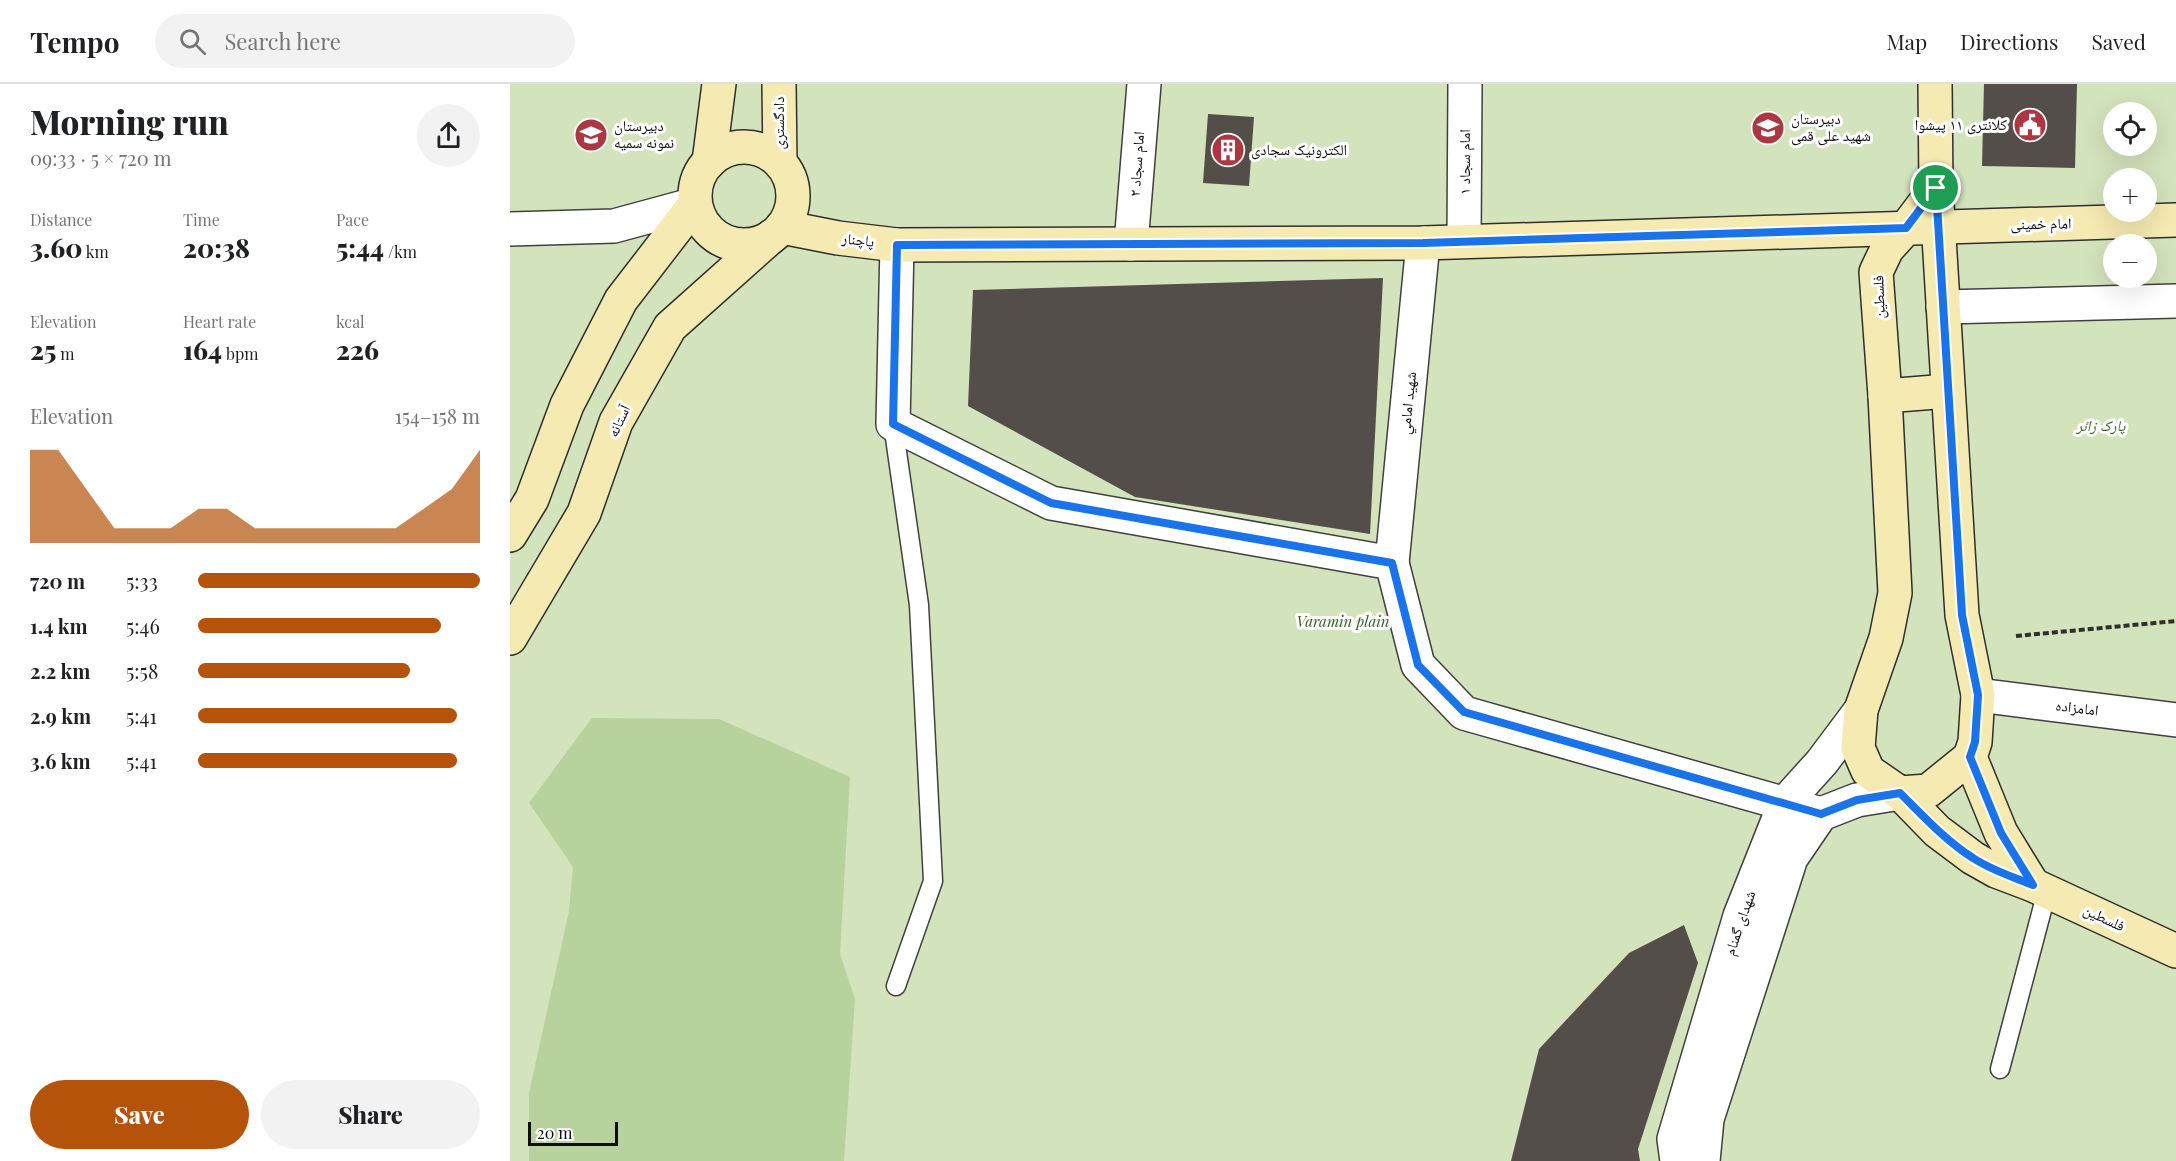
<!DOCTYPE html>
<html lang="en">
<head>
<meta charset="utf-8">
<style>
	body { margin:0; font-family:"Playfair Display","Noto Naskh Arabic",serif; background:#f2f2f2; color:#202124; height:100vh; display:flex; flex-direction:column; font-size:22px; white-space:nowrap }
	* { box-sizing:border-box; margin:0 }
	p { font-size:20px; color:#757577 }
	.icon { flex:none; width:33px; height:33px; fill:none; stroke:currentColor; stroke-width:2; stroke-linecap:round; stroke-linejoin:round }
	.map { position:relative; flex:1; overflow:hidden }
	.details { display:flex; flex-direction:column; background:#fff; width:510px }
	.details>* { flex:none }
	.buttons { position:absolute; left:1593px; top:18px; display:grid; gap:12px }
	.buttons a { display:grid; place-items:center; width:54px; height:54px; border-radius:50%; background:#fff; box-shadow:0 6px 24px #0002; font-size:30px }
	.scale { position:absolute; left:18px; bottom:15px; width:90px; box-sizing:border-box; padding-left:6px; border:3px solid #0d0d0d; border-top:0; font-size:16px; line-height:21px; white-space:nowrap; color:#0d0d0d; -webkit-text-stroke:4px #fff; paint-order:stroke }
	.pin { position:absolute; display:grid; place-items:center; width:51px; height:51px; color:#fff; margin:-26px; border:3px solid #fff; border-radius:50%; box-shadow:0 2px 6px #0007 }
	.round { display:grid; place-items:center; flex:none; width:63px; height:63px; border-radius:32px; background:#f2f2f2 }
	.overview { display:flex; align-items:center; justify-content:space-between; height:102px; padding:0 30px }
	h1 { font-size:33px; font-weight:800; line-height:45px }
	.stats { display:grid; grid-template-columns:repeat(3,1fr); gap:9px; height:102px; padding:6px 30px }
	.stats div { display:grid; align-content:center }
	.stats b { font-size:26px; font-weight:800 }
	.stats small { font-size:16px; font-weight:400 }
	.stats p { font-size:16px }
	.chart { height:168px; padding:12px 30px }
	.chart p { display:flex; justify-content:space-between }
	.chart svg { width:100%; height:108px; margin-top:6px; fill:#b45309; opacity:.7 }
	.cta { display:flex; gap:12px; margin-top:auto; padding:12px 30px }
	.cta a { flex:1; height:69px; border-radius:36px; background:#b45309; color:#fff; font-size:24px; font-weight:800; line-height:69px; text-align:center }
	.cta a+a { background:#f2f2f2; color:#202124 }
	ul { padding:0 30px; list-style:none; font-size:20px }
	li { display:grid; grid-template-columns:96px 72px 1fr; align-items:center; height:45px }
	li i { height:15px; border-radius:8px; background:#b45309 }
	header { display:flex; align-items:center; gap:36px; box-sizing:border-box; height:84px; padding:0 30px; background:#fff; border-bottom:2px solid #e0e0e0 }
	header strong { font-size:28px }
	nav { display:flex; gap:33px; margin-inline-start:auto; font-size:21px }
	.search { width:420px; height:54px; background:#f2f2f2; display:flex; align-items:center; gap:15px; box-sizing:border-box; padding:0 21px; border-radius:33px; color:#757577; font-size:22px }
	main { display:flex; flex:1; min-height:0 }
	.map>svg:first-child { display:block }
	.green { fill:#d3e3bc; fill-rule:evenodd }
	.forest { fill:#b8d29d }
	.building { fill:#544e4b }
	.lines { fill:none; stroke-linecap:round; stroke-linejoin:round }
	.service-casing { stroke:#404040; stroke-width:21 }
	.minor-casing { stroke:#404040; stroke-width:36 }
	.tertiary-casing { stroke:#404040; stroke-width:36 }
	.secondary-casing { stroke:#2f2f2f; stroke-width:36 }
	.path { stroke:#2f2f2f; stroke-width:4; stroke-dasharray:6 3; stroke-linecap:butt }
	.service { stroke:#fff; stroke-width:18 }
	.minor { stroke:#fff; stroke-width:33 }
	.tertiary { stroke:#fff; stroke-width:33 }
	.secondary { stroke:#f5eab1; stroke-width:33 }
	.route-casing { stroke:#fff; stroke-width:12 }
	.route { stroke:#1a73e8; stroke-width:8 }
	.labels { text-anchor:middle; stroke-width:6; stroke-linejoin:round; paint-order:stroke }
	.poi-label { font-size:15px; fill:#0d0d0d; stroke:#fff; text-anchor:start }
	.street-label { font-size:15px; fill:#0d0d0d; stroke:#fff }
	.park-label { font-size:15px; font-style:italic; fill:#345d25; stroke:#fff }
</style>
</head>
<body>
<header>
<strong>Tempo</strong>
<div class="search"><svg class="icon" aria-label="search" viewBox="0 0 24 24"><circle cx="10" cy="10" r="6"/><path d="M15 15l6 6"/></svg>Search here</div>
<nav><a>Map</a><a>Directions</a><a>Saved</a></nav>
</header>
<main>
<section class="details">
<div class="overview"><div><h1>Morning run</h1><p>09:33 · 5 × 720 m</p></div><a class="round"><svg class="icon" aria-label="share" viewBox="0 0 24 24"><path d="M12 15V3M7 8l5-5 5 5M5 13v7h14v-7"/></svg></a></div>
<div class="stats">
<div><p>Distance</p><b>3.60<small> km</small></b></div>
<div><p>Time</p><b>20:38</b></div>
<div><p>Pace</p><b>5:44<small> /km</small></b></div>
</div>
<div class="stats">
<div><p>Elevation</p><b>25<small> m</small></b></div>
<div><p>Heart rate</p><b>164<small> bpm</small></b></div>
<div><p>kcal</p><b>226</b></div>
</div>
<div class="chart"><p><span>Elevation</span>154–158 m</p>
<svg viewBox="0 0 160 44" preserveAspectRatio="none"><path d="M0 44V6L10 6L20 22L30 38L40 38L50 38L60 30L70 30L80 38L90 38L100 38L110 38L120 38L130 38L140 30L150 22L160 6V44z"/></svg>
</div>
<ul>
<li><b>720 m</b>5:33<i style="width:100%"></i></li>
<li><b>1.4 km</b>5:46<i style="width:86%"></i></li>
<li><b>2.2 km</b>5:58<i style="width:75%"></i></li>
<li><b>2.9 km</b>5:41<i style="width:92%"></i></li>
<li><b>3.6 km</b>5:41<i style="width:92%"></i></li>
</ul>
<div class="cta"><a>Save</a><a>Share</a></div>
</section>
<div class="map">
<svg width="1666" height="1077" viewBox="0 0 1666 1077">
	<rect width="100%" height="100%" fill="#fdf9ef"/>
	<path class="green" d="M0,0H1666V1077H0ZM1604,28H1636V62H1604ZM1604,94H1636V128H1604ZM1604,160H1636V194H1604Z"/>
	<polygon class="forest" points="82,634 209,635 340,693 330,870 345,915 334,1077 19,1077 19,1009 59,827 63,783 19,719"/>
	<g class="building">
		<polygon points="1474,0 1567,0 1565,84 1472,82"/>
		<polygon points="698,30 744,33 739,102 693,99"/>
		<polygon points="873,194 860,450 625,413 458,322 463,206"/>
		<polygon points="1174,841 1188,879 1128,1065 1130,1077 1001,1077 1029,965 1119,869"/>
	</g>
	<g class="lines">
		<defs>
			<g id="service">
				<polyline points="383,340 409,521 423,797 386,902"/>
				<polyline points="1490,985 1537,807"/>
			</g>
			<g id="minor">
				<polyline points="954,157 955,0"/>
				<polyline points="621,160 634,0"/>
				<polyline points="387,161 383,340 541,419 882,479 908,581 954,629 1311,730"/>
				<polyline points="1433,223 1666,217"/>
				<polyline points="882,479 913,159"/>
				<polyline points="1468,611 1666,636"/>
			</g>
			<g id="tertiary">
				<polyline points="0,145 104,142 185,120"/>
				<polyline points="1167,1077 1164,1055 1230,832 1275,719 1312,678 1351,626"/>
				<polyline points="1193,1077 1197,1035 1281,774 1311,730 1347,716 1390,709"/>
			</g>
			<g id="secondary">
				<polyline points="269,0 270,78"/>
				<polyline points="1425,0 1426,104 1452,531 1468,611 1465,658 1460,673 1418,707 1390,709 1358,687 1348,664 1351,626 1376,554 1385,509 1375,312 1366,188 1377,165 1396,144 1426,104"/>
				<circle cx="234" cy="112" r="49"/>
				<polyline points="199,78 209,0"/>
				<polyline points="272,143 328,154 387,161 913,159 1666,136"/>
				<polyline points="1375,312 1438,307"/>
				<polyline points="0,451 22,415 57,321 111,216 185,120"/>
				<polyline points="0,554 74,429 106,338 160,243 262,152"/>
				<polyline points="1460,673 1491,749 1523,801"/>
				<polyline points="1390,709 1427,747 1463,774 1486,787 1523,801 1666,867"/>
			</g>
		</defs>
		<use href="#service" class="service-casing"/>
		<use href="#minor" class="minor-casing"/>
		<use href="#tertiary" class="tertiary-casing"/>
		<use href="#secondary" class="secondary-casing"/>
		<polyline class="path" points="1506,552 1666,537"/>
		<use href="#service" class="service"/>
		<use href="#minor" class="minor"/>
		<use href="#tertiary" class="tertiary"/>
		<use href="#secondary" class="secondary"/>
	</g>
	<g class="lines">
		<defs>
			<path id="route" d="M1426,104L1452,531L1468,611L1465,658L1460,673L1491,749L1523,801C1503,793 1481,786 1463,774C1436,757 1413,732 1390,709L1347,716L1311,730L954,628L908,581L882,479L541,419L383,340L387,161L913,159L1396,144Z"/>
		</defs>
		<use href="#route" class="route-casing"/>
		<use href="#route" class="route"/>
	</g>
	<defs>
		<symbol id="civic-disc" viewBox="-11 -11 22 22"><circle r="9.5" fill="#ac3642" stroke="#fff"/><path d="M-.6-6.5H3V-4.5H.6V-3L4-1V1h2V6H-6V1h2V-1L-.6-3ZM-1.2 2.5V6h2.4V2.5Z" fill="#fff"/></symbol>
		<symbol id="school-disc" viewBox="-11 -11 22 22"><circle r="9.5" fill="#ac3642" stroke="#fff"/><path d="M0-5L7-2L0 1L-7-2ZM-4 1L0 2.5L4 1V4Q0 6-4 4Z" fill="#fff"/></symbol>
		<symbol id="building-disc" viewBox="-11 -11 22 22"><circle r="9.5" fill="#ac3642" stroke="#fff"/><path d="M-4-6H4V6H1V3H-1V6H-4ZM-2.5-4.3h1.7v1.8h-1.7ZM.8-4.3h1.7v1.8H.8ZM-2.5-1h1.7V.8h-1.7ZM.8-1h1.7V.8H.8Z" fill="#fff"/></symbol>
	</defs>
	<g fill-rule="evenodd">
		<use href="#civic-disc" x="1501" y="22" width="38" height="38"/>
		<use href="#school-disc" x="1239" y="25" width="38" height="38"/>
		<use href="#school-disc" x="62" y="32" width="38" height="38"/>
		<use href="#building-disc" x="699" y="47" width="38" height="38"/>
	</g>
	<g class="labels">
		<g class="poi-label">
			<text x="1281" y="40">دبیرستان<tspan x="1281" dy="17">شهید علی قمی</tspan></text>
			<text x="1497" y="46" text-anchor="end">کلانتری ۱۱ پیشوا</text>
			<text x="104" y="47">دبیرستان<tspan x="104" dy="17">نمونه سمیه</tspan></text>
			<text x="741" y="71">الکترونیک سجادی</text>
		</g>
		<g class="street-label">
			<text transform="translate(269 39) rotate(-90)" y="5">دادگستری</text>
			<text transform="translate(955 78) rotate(-90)" y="5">امام سجاد ۱</text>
			<text transform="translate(627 80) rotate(-86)" y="5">امام سجاد ۲</text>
			<text transform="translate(1531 140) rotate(-1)" y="5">امام خمینی</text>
			<text transform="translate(348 156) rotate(7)" y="5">پاچنار</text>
			<text transform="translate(1369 213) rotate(-92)" y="5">فلسطین</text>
			<text transform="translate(898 319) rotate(-84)" y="5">شهيد امامي</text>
			<text transform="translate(109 337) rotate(-65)" y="5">آستانه</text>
			<text transform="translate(1567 624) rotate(7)" y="5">امامزاده</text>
			<text transform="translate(1594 834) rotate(25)" y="5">فلسطین</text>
			<text transform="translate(1230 839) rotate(-71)" y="5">شهدای گمنام</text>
		</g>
		<g class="park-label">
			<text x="1591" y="347">پارک زائر</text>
			<text x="833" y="543">Varamin plain</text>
		</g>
	</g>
</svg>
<div class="buttons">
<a><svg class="icon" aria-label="locate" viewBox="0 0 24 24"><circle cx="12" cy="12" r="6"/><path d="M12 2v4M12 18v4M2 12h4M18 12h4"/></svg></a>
<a>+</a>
<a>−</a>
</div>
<div class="scale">20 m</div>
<div class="pin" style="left:1426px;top:104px;background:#1e9e55"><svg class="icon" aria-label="arrive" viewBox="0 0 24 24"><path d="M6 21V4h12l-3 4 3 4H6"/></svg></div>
</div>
</main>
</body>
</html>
